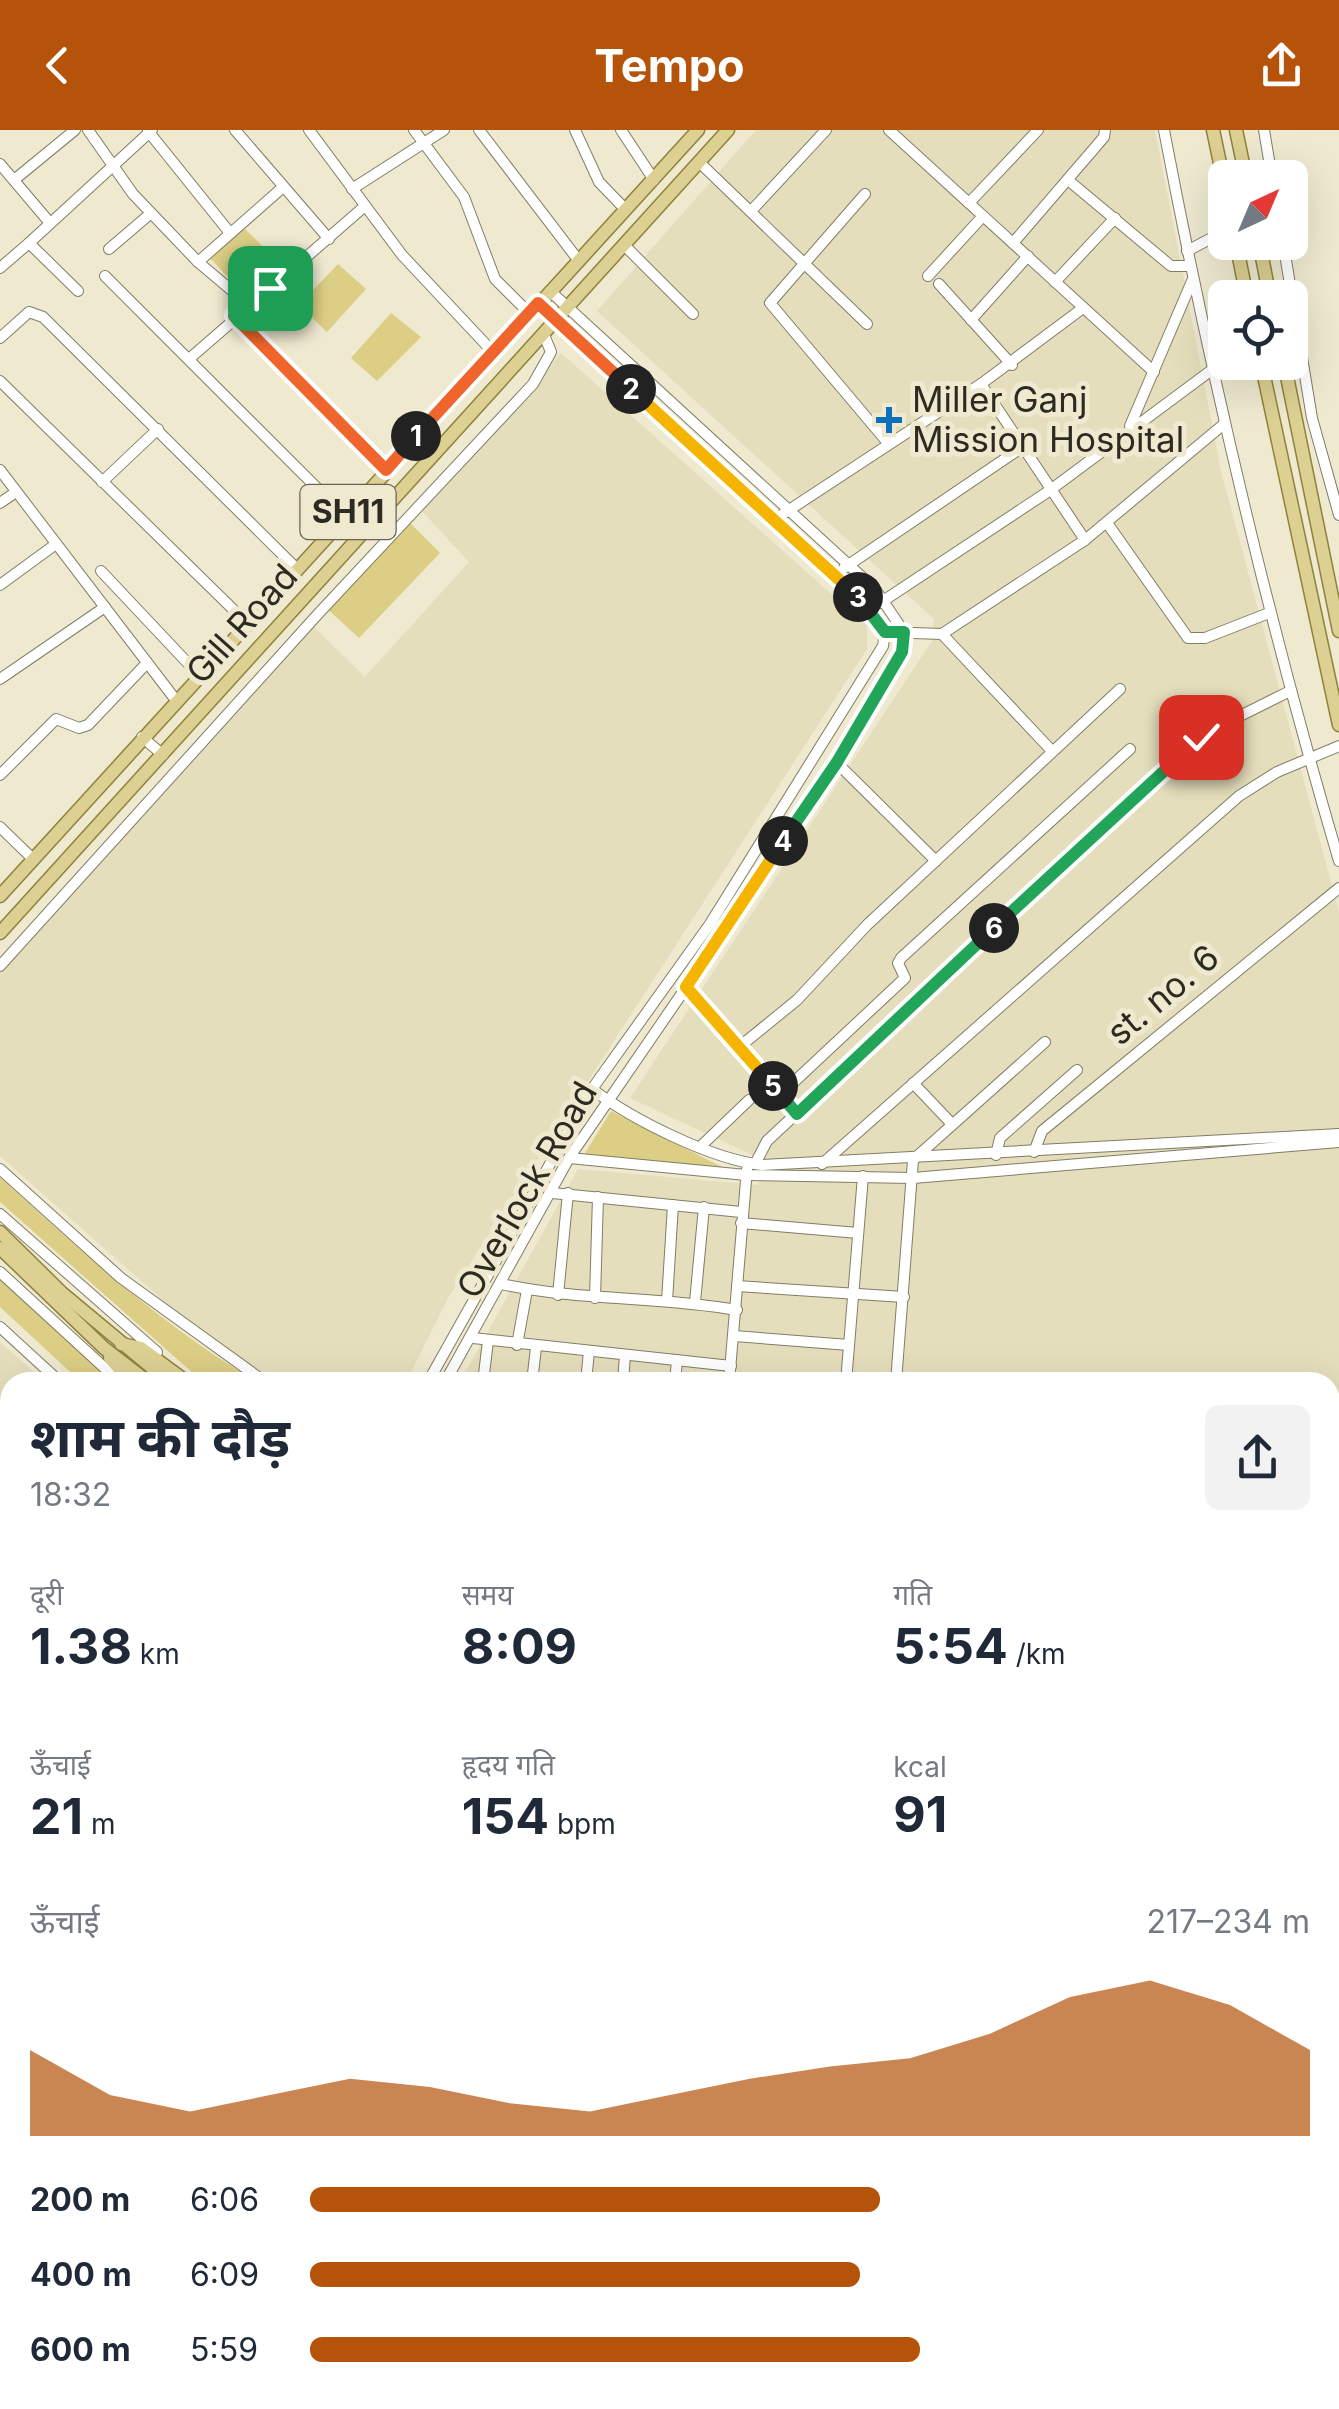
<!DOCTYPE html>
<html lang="hi">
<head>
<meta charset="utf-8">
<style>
	body { margin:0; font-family:Inter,"Noto Sans Devanagari",sans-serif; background:#f2f2f3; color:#1f2937; height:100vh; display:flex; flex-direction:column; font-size:38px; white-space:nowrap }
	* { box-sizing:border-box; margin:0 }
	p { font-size:32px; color:#747a83 }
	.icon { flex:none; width:55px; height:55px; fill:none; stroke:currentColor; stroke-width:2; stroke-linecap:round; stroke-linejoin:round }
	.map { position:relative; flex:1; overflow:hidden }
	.sheet { position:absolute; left:0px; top:1242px; width:1340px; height:1038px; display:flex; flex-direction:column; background:#fff; border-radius:30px 30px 0 0; box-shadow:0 10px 40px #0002 }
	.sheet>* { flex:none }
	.needle { width:65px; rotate:44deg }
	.fabs { position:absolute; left:1208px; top:30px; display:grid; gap:20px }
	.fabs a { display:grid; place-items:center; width:100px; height:100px; border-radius:15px; background:#fff; box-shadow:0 10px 40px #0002; font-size:50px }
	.pin { position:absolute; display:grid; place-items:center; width:85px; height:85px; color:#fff; margin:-42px; border-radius:20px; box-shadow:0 5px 15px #0006 }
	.km { position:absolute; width:50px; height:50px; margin:-25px; border-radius:50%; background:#222; color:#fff; font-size:28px; line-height:50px; text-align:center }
	.round { display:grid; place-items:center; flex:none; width:105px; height:105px; border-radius:15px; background:#f2f2f3 }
	.summary { display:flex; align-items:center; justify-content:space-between; height:170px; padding:0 30px }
	h1 { font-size:55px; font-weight:700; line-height:75px }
	.figures { display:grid; grid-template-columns:repeat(3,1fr); gap:15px; height:170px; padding:10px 30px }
	.figures div { display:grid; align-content:center }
	.figures b { font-size:50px; font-weight:700 }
	.figures small { font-size:28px; font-weight:400 }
	.figures p { font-size:28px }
	.chart { height:280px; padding:20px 30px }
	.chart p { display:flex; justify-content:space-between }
	.chart svg { width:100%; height:180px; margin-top:10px; fill:#b45309; opacity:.7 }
	ul { padding:0 30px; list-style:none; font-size:32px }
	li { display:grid; grid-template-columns:160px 120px 1fr; align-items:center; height:75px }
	li i { height:25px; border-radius:12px; background:#b45309 }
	header { display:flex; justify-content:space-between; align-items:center; height:130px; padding:0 30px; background:#b45309; color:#fff; font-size:45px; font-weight:700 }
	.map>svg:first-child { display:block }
	.built { fill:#e4debc }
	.green { fill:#dcce84 }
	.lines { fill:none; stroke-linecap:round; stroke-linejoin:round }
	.minor-casing { stroke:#817d65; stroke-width:12 }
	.major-casing { stroke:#8f823c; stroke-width:15 }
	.minor { stroke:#fff; stroke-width:10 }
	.major { stroke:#dcd093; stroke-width:12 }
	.split-1-casing { stroke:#fff; stroke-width:20 }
	.split-2-casing { stroke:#fff; stroke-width:20 }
	.split-3-casing { stroke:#fff; stroke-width:20 }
	.split-4-casing { stroke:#fff; stroke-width:20 }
	.split-5-casing { stroke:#fff; stroke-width:20 }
	.split-6-casing { stroke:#fff; stroke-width:20 }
	.split-7-casing { stroke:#fff; stroke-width:20 }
	.split-1 { stroke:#f0652b; stroke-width:12 }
	.split-2 { stroke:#f0652b; stroke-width:12 }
	.split-3 { stroke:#f5b400; stroke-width:12 }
	.split-4 { stroke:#22a559; stroke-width:12 }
	.split-5 { stroke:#f5b400; stroke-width:12 }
	.split-6 { stroke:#22a559; stroke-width:12 }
	.split-7 { stroke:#22a559; stroke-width:12 }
	.poi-dot { fill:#0b71bd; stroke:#eee9cf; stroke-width:4 }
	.labels { text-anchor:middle; stroke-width:10; stroke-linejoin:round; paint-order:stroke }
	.shield { fill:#eee9cf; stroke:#676455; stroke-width:2.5 }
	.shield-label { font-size:32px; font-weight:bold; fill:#2d2b21 }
	.poi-label { font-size:35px; fill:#2d2b21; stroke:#eee9cf; text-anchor:start }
	.street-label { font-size:35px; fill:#2d2b21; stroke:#eee9cf }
</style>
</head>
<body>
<header><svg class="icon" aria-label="back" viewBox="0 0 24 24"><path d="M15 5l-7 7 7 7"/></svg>Tempo<svg class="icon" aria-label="share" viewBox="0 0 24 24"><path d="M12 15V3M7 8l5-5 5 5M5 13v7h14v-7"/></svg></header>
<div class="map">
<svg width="1339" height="2279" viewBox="0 0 1339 2279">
	<rect width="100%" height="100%" fill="#eee9cf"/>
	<g class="built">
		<polygon points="756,0 1155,0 1221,341 1339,782 1339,1482 1330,1481 1330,1252 460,1252 578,1039 758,1055 763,1030 630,968 932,511 934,489 597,181"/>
		<polygon points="561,223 867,496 867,519 448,1168 406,1252 273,1252 200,1203 0,1026 0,842 310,493 365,547 469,432 422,381"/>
		<polygon points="0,1212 45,1252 10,1252 10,1374 0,1364"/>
		<polygon points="10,1524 10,1669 0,1673 0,1541"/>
	</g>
	<g class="green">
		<polygon points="243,97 284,137 247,167 209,127"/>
		<polygon points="338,134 366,159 327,202 299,175"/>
		<polygon points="391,183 421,207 377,251 351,228"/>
		<polygon points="405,388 440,423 359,508 322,474"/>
		<polygon points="611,981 728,1040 584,1025"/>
		<path d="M0,1047C81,1121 162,1196 257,1252H203L0,1072Z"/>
		<polygon points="0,1141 108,1242 98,1252 81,1252 0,1177"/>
	</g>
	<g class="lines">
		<defs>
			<g id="minor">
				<polyline points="88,0 133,64 198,132"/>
				<polyline points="235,0 329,109"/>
				<polyline points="309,0 402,125 492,221"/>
				<polyline points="414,0 464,67 495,149 529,183"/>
				<polyline points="479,0 579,131"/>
				<polyline points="575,0 599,52 626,80"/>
				<polyline points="621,0 654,50"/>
				<polyline points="889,0 1154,242"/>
				<path d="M1164,0C1211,247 1268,490 1339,731"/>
				<polyline points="1264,0 1272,48"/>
				<polyline points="148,1 230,103"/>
				<polyline points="699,32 867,194"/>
				<polyline points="0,34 50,93"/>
				<polyline points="14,50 75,0"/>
				<polyline points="1068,50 1171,136 1190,136"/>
				<polyline points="352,59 444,0"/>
				<polyline points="865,64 770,173 888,313"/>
				<polyline points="969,73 1038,0"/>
				<polyline points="752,80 826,0"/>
				<polyline points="1283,112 1312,288 1339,385"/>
				<polyline points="1013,113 1104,7 1105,0"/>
				<polyline points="625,116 693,184"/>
				<polyline points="109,119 150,84"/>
				<polyline points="1187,121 1225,101"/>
				<polyline points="0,138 29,113"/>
				<polyline points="105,146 344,385"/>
				<polyline points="928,146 983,86"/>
				<polyline points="1055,152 1115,88"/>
				<polyline points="939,154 1012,235"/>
				<polyline points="78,161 29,113 152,0"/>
				<polyline points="249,175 198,132 282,58"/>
				<polyline points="234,186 386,339"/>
				<polyline points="971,190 1028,126"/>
				<polyline points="0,208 29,182 43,187 296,438"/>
				<polyline points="189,229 365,76"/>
				<polyline points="0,251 246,492"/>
				<polyline points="981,254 1083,178"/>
				<polyline points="1130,296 1192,151"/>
				<polyline points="0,340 175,569"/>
				<polyline points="102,352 158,299"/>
				<polyline points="0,373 16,362"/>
				<polyline points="783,384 981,254 1085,410"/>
				<polyline points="1107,393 1188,508 1205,508 1269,483"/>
				<polyline points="844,438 1021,318"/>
				<polyline points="101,441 198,544"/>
				<polyline points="0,455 56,414"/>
				<polyline points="880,473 1049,361 1213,239"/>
				<polyline points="885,502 942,504 1085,410 1224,294"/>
				<polyline points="942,504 1051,620"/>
				<polyline points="0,549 105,477"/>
				<polyline points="142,607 163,625"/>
				<polyline points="837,633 936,731"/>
				<polyline points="0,645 56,589 79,598 88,595 147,533"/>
				<polyline points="0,697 33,729"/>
				<polyline points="0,836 318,484 533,254 551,222 544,205"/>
				<polyline points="687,857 797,984"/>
				<polyline points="738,918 797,870 867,795 1120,559"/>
				<polyline points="913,953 951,993"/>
				<path d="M592,959C633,990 711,1029 762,1035L1339,1004"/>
				<polyline points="780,965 905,848 898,833 901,828 1130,619"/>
				<polyline points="701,1016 749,970"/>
				<polyline points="1034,1022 1042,1001 1339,758"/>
				<polyline points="996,1025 1000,1008 1077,940"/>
				<polyline points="569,1028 746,1045 913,1048 1339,1012"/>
				<polyline points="755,1034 767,1011 1169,636 1210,601 1288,562"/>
				<polyline points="822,1034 1239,666 1277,642 1339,616"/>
				<polyline points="0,1039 121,1148 265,1252"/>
				<polyline points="552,1063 741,1082"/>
				<polyline points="0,1084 157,1222"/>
				<polyline points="741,1093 858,1103"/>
				<polyline points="0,1142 120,1252"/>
				<path d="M501,1154C579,1171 658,1166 737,1180"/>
				<polyline points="737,1156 904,1167"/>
				<polyline points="558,1165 568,1063"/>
				<polyline points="595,1168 598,1067"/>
				<polyline points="667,1171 673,1075"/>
				<polyline points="695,1172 704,1077"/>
				<polyline points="0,1197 60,1252"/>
				<polyline points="734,1206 849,1215"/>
				<polyline points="473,1208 731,1236"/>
				<polyline points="517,1215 527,1160"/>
				<polyline points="428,1252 592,959 710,794 883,516 885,502 871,478 538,173"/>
				<polyline points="445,1252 569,1028 722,805 890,545 902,523 904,502 875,459 550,161"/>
				<polyline points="483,1252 488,1211"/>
				<polyline points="532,1252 536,1218"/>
				<polyline points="586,1252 589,1221"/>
				<polyline points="623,1252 625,1225"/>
				<polyline points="675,1252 677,1230"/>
				<polyline points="729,1252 747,1039"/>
				<polyline points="846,1252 863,1046"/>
				<polyline points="896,1252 913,1030 1045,912"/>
				<polyline points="0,1375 10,1386"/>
				<polyline points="0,1409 10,1398"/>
				<polyline points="1330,1444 1339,1444"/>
				<polyline points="0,1523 10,1507"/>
				<polyline points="1330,1549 1339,1541"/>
				<polyline points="0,1688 10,1682"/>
				<polyline points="1330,1713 1339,1719"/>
				<polyline points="1330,1763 1339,1768"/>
				<polyline points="1330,1790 1339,1786"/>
				<polyline points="0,1865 10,1861"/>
				<polyline points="0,1886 10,1882"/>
				<polyline points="0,1935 10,1956"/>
				<polyline points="1330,2033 1339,2043"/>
				<polyline points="1330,2062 1339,2054"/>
				<polyline points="0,2063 10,2085"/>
				<polyline points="1330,2140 1339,2148"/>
				<polyline points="1330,2203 1339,2212"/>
				<polyline points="88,2270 92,2279"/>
				<polyline points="153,2270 157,2279"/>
				<polyline points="227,2270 232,2279"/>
				<polyline points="338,2270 346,2279"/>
				<polyline points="416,2270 423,2279"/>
				<polyline points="481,2270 489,2279"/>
				<polyline points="619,2270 626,2279"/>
				<polyline points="714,2270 721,2279"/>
				<polyline points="775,2270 782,2279"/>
				<polyline points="821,2270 828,2279"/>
				<polyline points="860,2270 867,2279"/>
				<polyline points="926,2270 932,2279"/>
				<polyline points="980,2270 986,2279"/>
				<polyline points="1097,2270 1104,2279"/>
				<polyline points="1153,2270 1160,2279"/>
				<polyline points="1212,2270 1220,2279"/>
				<polyline points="1328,2270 1337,2279"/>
				<polyline points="51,2279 72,2270"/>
				<polyline points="273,2279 283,2270"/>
				<polyline points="534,2279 543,2270"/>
				<polyline points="794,2279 805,2270"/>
				<polyline points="1023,2279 1036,2270"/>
				<polyline points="1261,2279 1268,2270"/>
			</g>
			<g id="major">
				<polyline points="1213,0 1225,57"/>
				<polyline points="1236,0 1246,48"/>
				<polyline points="1236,112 1247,168"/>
				<polyline points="1259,112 1270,168"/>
				<polyline points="1261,232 1339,595"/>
				<polyline points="1284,232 1339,501"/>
				<polyline points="0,766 698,0"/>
				<polyline points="0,803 728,0"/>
				<polyline points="0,1102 62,1163 169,1252"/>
				<polyline points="0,1118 104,1218 148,1252"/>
				<polyline points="121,1214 141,1218 187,1252"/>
				<polyline points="110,1228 131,1252"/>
				<polyline points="1330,1490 1339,1491"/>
				<polyline points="1330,1507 1339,1507"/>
				<polyline points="1330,1520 1339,1521"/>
				<polyline points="1330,1531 1339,1532"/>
			</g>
		</defs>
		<use href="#minor" class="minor-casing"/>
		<use href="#major" class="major-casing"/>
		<use href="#minor" class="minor"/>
		<use href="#major" class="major"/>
	</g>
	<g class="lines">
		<defs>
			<polyline id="split-1" points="270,158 234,186 386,340 416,306"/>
			<polyline id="split-2" points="416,306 538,173 631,259"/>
			<polyline id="split-3" points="631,259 858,467"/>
			<polyline id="split-4" points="783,711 837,632 902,522 904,502 885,502 858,467"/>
			<polyline id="split-5" points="773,956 686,857 783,711"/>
			<polyline id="split-6" points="773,956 797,984 994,798"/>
			<polyline id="split-7" points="994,798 1201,607"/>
		</defs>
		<use href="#split-1" class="split-1-casing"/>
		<use href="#split-2" class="split-2-casing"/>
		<use href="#split-3" class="split-3-casing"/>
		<use href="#split-4" class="split-4-casing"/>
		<use href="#split-5" class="split-5-casing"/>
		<use href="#split-6" class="split-6-casing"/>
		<use href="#split-7" class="split-7-casing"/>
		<use href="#split-1" class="split-1"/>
		<use href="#split-2" class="split-2"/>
		<use href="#split-3" class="split-3"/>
		<use href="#split-4" class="split-4"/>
		<use href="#split-5" class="split-5"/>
		<use href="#split-6" class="split-6"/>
		<use href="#split-7" class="split-7"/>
	</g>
	<path class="poi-dot" d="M884 275h10v10h10v10h-10v10h-10v-10h-10v-10h10z"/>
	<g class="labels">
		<rect class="shield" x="300.5" y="355" width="95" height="54" rx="8"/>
		<g class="shield-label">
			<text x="348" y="393">SH11</text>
		</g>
		<g class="poi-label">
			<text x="912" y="282">Miller Ganj<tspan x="912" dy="40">Mission Hospital</tspan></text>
		</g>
		<g class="street-label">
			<text transform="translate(242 494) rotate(-48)" y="12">Gill Road</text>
			<text transform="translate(1163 865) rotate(-40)" y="12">st. no. 6</text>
			<text transform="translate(527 1060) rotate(-60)" y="12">Overlock Road</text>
		</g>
	</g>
</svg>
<div class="fabs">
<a><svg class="needle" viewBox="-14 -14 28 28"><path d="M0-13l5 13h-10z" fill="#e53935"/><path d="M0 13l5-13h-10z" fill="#747a83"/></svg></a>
<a><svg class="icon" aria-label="locate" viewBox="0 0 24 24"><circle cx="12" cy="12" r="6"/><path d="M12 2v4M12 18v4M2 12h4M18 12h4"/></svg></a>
</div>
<div class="pin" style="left:270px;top:158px;background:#1e9e55"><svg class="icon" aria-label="arrive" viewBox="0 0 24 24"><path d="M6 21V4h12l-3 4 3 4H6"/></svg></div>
<div class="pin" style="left:1201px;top:607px;background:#d93025"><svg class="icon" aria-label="check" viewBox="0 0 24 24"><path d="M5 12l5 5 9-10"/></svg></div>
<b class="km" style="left:416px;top:306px">1</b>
<b class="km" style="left:631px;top:259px">2</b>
<b class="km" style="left:858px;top:467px">3</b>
<b class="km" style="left:783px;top:711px">4</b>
<b class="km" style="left:773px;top:956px">5</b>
<b class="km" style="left:994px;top:798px">6</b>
<section class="sheet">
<div class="summary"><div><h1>शाम की दौड़</h1><p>18:32</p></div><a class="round"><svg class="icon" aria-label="share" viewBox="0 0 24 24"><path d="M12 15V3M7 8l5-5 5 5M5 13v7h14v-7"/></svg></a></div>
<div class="figures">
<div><p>दूरी</p><b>1.38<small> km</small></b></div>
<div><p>समय</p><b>8:09</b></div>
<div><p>गति</p><b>5:54<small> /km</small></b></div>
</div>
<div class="figures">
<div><p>ऊँचाई</p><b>21<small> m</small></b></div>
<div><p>हृदय गति</p><b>154<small> bpm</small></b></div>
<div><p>kcal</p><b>91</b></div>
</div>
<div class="chart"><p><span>ऊँचाई</span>217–234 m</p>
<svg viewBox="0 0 160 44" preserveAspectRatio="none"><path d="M0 44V23L10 34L20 38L30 34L40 30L50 32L60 36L70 38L80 34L90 30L100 27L110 25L120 19L130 10L140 6L150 12L160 23V44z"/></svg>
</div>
<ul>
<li><b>200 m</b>6:06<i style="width:57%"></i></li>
<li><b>400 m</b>6:09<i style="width:55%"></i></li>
<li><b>600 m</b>5:59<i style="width:61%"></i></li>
</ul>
</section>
</div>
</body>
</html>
